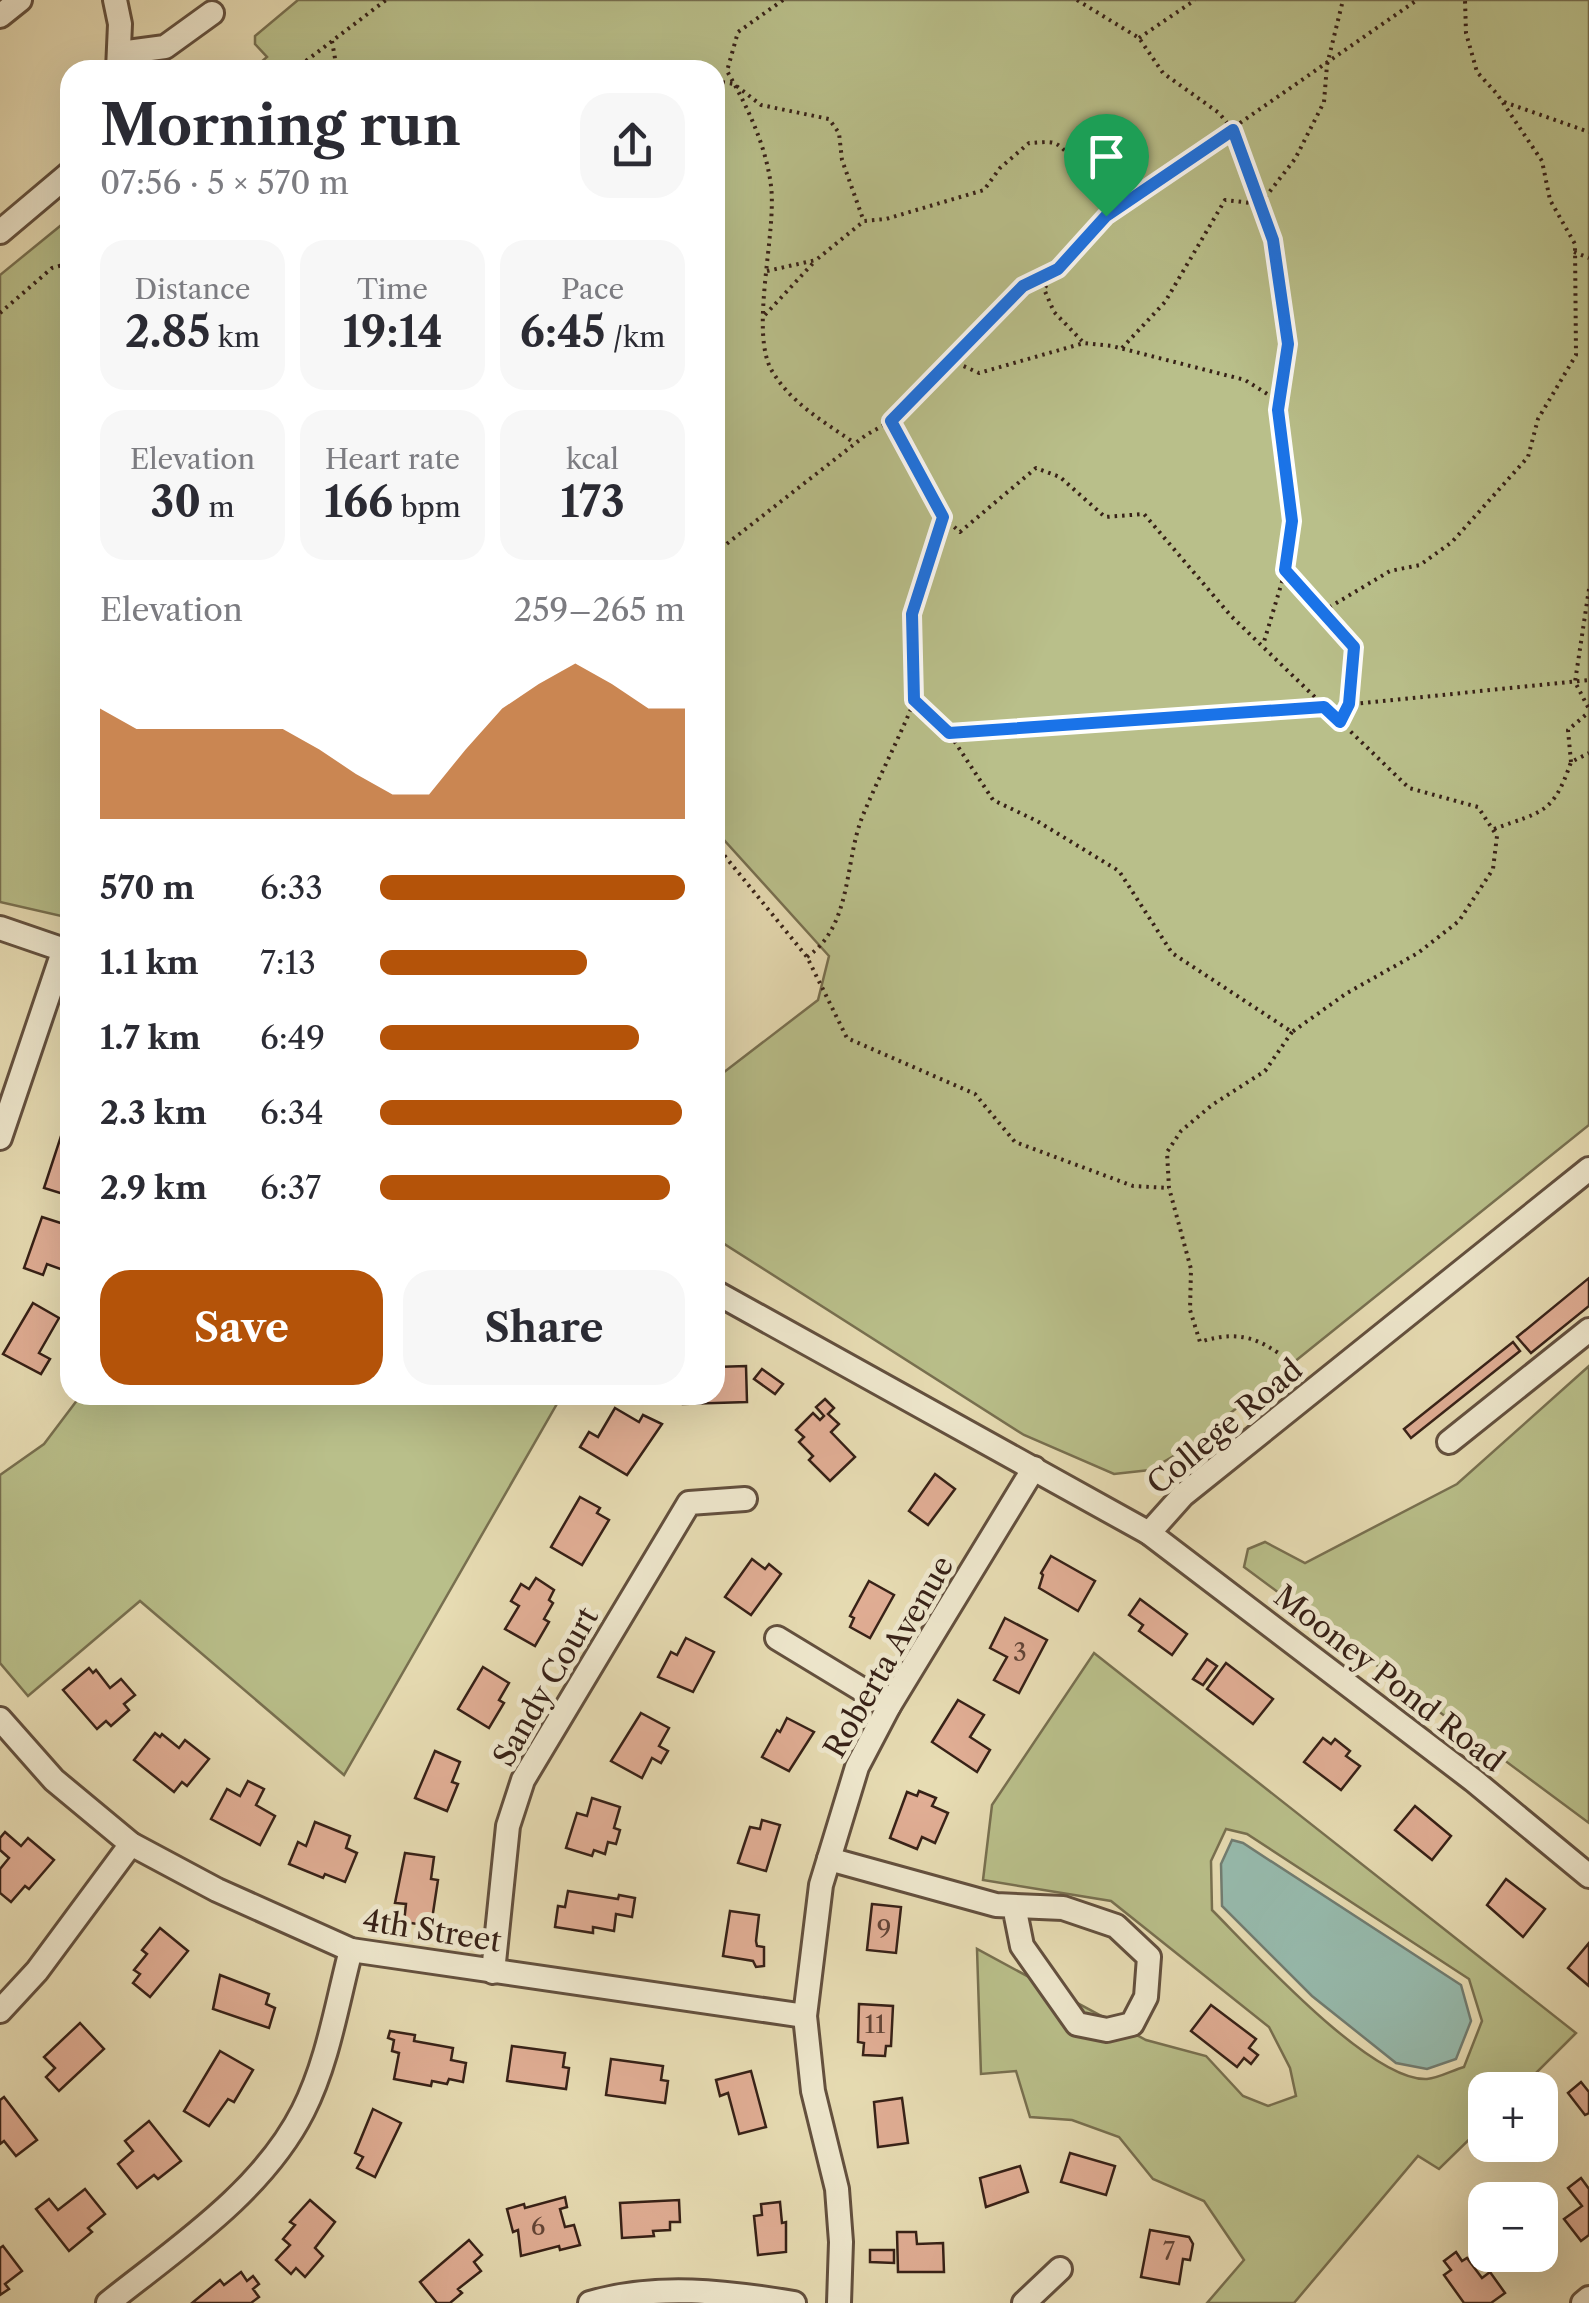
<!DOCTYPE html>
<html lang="en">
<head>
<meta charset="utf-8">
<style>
	body { margin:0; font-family:"Libre Caslon Text",serif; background:#f7f7f7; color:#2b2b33; height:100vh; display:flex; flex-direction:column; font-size:38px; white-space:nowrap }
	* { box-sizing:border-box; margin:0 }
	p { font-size:32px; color:#7c7c81 }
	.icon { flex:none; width:55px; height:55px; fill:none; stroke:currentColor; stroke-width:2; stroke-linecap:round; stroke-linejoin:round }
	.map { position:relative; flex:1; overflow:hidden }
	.drawer { position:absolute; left:60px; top:60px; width:665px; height:1345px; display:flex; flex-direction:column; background:#fff; border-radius:30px; box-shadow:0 10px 40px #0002 }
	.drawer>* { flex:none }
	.controls { position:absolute; left:1468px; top:2072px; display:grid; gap:20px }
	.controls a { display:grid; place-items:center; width:90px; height:90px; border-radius:20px; background:#fff; box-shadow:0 10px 40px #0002; font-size:50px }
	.pin { position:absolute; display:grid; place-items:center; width:85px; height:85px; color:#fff; margin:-102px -42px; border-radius:50% 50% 50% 0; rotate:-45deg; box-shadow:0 0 10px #0007 }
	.pin .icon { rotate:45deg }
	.round { display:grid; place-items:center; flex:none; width:105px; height:105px; border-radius:30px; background:#f7f7f7 }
	.head { display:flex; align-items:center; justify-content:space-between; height:170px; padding:0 40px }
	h1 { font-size:55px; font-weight:700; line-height:75px }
	.stats { display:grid; grid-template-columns:repeat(3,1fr); gap:15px; height:170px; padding:10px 40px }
	.stats div { display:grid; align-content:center; border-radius:25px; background:#f7f7f7; text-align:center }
	.stats b { font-size:42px; font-weight:700 }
	.stats small { font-size:28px; font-weight:400 }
	.stats p { font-size:28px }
	.chart { height:280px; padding:20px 40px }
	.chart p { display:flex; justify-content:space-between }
	.chart svg { width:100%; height:180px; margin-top:10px; fill:#b45309; opacity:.7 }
	.action { display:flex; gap:20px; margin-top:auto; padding:20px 40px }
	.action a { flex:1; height:115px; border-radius:30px; background:#b45309; color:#fff; font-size:40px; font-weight:700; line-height:115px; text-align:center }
	.action a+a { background:#f7f7f7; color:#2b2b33 }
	ul { padding:0 40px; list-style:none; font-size:32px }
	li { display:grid; grid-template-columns:160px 120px 1fr; align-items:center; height:75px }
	li i { height:25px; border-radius:12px; background:#b45309 }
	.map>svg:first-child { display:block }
	.green { fill:#b9bf8a; stroke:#787050; stroke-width:2.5; fill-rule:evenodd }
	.water { fill:#97bbae; stroke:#717d72; stroke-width:2.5 }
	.building { fill:#e1ae95; stroke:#372117; stroke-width:2.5 }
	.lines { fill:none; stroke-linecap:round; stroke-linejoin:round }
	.minor-casing { stroke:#63503e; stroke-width:28 }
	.path { stroke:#372117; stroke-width:4; stroke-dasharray:2.5 5; stroke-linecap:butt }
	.minor { stroke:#efe8ce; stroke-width:22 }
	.route-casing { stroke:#fff; stroke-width:20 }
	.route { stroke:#1a73e8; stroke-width:12 }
	.labels { text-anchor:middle; stroke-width:10; stroke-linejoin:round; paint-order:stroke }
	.number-label { font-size:25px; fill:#624436 }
	.street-label { font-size:30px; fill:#372117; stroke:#efe8ce }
</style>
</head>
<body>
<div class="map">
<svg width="1589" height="2303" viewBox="0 0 1589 2303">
	<rect width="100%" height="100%" fill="#e7dcb3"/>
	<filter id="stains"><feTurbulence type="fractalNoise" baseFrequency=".002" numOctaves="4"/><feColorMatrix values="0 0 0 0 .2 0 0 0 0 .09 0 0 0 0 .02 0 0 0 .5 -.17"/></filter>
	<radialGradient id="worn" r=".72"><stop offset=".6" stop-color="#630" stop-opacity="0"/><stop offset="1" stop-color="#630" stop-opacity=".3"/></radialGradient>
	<g class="green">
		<polygon points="298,0 1589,0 1589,1125 1187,1448 1150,1470 1114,1474 1024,1435 715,1238 715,1079 818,1000 829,956 715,830 715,70 252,70 267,57 255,44 255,36"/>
		<polygon points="70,218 70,918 0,902 0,275"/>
		<polygon points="1589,1366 1589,1823 1244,1567 1248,1549 1265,1542 1305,1563 1457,1484"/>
		<polygon points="81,1395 562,1395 344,1775 140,1601 28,1696 0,1663 0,1475 44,1444"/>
		<path d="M1094,1653L1576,2033L1519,2090H1485V2124L1439,2169L1418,2156L1294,2303H1207L1244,2260L1204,2201L1153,2179L1119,2137L1072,2120L1030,2117L1016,2071L981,2074L977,1949L1146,2040L1206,2056L1243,2096L1268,2106L1296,2096L1290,2068L1269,2027L1111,1901L983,1880L992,1805ZM1226,1829L1247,1834L1469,1979L1482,2021L1464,2067C1453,2070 1439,2078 1427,2079C1371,2082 1253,1951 1212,1910L1211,1861Z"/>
	</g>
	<polygon class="water" points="1232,1840 1243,1843 1461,1985 1471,2021 1456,2059 1427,2069 1396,2063 1312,1996 1222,1906 1221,1864"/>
	<g class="building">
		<polygon points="63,1130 70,1132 70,1196 44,1188"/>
		<polygon points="42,1217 70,1226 70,1259 66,1271 47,1264 43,1275 24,1268"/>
		<polygon points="1589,1278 1589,1306 1531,1353 1517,1337"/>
		<polygon points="33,1303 59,1318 39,1353 50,1359 41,1374 3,1354"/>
		<polygon points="1513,1342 1520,1351 1411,1438 1404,1429"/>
		<polygon points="746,1366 747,1402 683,1404 683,1395 715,1395 715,1367"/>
		<polygon points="762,1369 783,1384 775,1394 754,1379"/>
		<polygon points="825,1399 834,1408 828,1414 839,1424 831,1432 855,1457 830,1481 809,1460 813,1456 799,1442 804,1437 796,1430 813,1413 820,1420 824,1416 816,1407"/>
		<polygon points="615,1408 639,1422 643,1415 662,1424 627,1475 580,1447 589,1432 598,1437"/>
		<polygon points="935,1474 955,1489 928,1525 909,1511"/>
		<polygon points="580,1497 600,1508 597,1513 609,1520 582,1565 551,1547"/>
		<polygon points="1051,1556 1095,1581 1078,1611 1039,1588 1043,1575 1041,1573"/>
		<polygon points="752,1559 765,1569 769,1564 781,1574 751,1615 725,1597"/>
		<polygon points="536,1578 554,1590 549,1600 553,1603 544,1619 549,1622 535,1646 505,1629 519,1606 511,1601 521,1584 529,1589"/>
		<polygon points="869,1581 894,1595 870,1638 850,1627 854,1618 850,1616"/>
		<polygon points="1140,1599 1187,1634 1172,1655 1139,1631 1143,1625 1129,1615"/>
		<polygon points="1005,1618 1047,1640 1019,1693 994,1680 1007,1657 990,1648"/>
		<polygon points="686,1638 714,1652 693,1692 658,1677 671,1652 677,1655"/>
		<polygon points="1207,1659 1217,1666 1203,1685 1193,1679"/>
		<polygon points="1226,1663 1273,1699 1253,1724 1207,1689"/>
		<polygon points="483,1667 509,1683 499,1700 504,1703 489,1728 458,1709"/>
		<polygon points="89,1668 93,1673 96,1670 110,1688 121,1679 135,1695 124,1704 129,1710 111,1726 106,1721 97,1729 63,1690"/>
		<polygon points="958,1700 984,1715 970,1737 990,1750 977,1772 932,1742"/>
		<polygon points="641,1713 669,1728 659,1746 668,1751 661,1763 652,1758 642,1778 611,1761"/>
		<polygon points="787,1718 814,1732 789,1771 762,1757 777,1730 780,1732"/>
		<polygon points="155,1733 160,1737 162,1734 179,1748 185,1740 209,1759 187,1786 182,1782 174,1792 134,1760"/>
		<polygon points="1323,1738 1331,1744 1335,1739 1350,1751 1346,1756 1360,1766 1341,1790 1304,1762"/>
		<polygon points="435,1751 460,1762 452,1782 458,1784 447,1811 415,1798"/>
		<polygon points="248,1781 264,1789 256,1805 275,1816 260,1845 211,1819 227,1789 240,1796"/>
		<polygon points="919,1791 936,1798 932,1806 948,1813 935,1843 922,1837 917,1849 890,1838 907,1792 917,1796"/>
		<polygon points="592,1798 620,1807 614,1828 620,1830 616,1844 608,1842 605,1854 594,1850 592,1856 566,1848 577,1813 587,1816"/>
		<polygon points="1415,1806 1451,1836 1432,1860 1395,1830"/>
		<polygon points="762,1820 780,1825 766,1871 738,1863 750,1827 760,1829"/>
		<polygon points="315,1822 350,1836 346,1848 357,1853 345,1882 325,1874 323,1878 289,1864 298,1842 306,1846"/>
		<polygon points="5,1832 21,1846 28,1838 54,1860 29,1889 25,1886 11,1902 0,1893 0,1869 9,1858 0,1850 0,1838"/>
		<polygon points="405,1853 434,1857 431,1879 438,1880 431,1926 404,1922 406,1904 395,1903"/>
		<polygon points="1506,1879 1545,1909 1523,1937 1487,1905"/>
		<polygon points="568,1891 618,1899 619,1895 635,1898 632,1917 616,1914 614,1931 593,1927 593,1933 555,1927 558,1906 565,1907"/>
		<polygon points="872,1904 901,1907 896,1953 867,1950"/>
		<polygon points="730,1911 759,1915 756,1941 757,1946 764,1947 764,1966 756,1967 753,1961 723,1956"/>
		<polygon points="160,1928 188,1951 150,1997 133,1983 140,1974 134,1970 147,1954 142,1950"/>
		<polygon points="1589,1943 1589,1986 1568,1968"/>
		<polygon points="220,1975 269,1994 266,2004 275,2008 269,2028 213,2009"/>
		<polygon points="859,2004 893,2006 891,2046 886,2046 885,2056 863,2055 864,2043 858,2042"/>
		<polygon points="1211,2005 1256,2039 1249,2048 1258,2055 1251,2064 1244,2058 1237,2067 1191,2031"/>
		<polygon points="80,2023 104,2049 59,2091 46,2077 55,2068 44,2057"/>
		<polygon points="390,2031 415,2035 414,2041 453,2048 451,2060 466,2063 463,2082 449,2079 447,2084 432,2081 431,2086 394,2079 399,2053 392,2051 394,2040 388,2038"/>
		<polygon points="512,2046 565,2053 563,2067 569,2068 566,2089 507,2081"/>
		<polygon points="220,2051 253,2070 234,2102 228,2099 209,2126 184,2111"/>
		<polygon points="611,2059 663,2066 661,2080 668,2081 665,2103 606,2095"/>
		<polygon points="751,2071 766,2127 739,2134 728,2093 720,2096 716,2080"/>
		<polygon points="1581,2082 1589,2092 1589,2113 1585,2115 1568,2093"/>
		<polygon points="4,2097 37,2140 16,2156 4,2141 0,2144 0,2100"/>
		<polygon points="902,2098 908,2143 878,2147 874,2102"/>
		<polygon points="373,2109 401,2123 375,2177 357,2168 363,2157 355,2153"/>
		<polygon points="149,2121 181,2161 158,2179 154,2175 137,2188 118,2164 133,2151 125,2141"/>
		<polygon points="1070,2153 1115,2166 1106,2195 1061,2182"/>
		<polygon points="1020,2166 1028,2192 986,2207 980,2178"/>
		<polygon points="1581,2178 1589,2189 1589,2235 1581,2241 1564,2219 1582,2206 1568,2188"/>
		<polygon points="85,2189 105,2214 88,2228 92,2232 69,2251 36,2209 49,2199 58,2210"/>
		<polygon points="565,2197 567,2207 560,2209 565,2227 574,2225 580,2245 560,2250 559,2246 521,2256 518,2230 513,2232 507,2209 524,2204 525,2208"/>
		<polygon points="310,2200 335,2222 315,2248 323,2256 305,2277 296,2268 291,2274 276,2260 290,2245 283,2239 295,2225 290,2222"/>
		<polygon points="679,2200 680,2222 670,2222 670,2230 653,2231 654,2236 622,2238 620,2203"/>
		<polygon points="780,2202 782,2223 786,2222 786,2252 758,2255 754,2216 762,2215 761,2204"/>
		<polygon points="1150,2230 1189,2237 1193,2244 1190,2260 1183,2259 1179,2284 1141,2277"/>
		<polygon points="1540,2230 1555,2250 1530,2269 1519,2255 1540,2255"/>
		<polygon points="897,2232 916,2232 917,2244 943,2243 944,2272 898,2272"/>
		<polygon points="469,2240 482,2255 474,2262 481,2271 458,2289 462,2293 450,2303 437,2303 420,2282"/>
		<polygon points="3,2246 22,2271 5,2284 9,2289 0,2295 0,2248"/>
		<polygon points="870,2250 894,2250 894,2263 870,2262"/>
		<polygon points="1456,2252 1462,2261 1467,2258 1482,2278 1490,2272 1505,2293 1491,2303 1464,2303 1444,2275 1451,2270 1444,2261"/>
		<polygon points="241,2272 247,2281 253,2276 259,2284 253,2289 259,2297 251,2303 192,2303 220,2280 224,2285"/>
	</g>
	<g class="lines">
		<defs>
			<g id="minor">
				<polyline points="115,0 120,24 118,70"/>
				<polyline points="0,16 20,0"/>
				<polyline points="120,53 165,47 212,13"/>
				<polyline points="0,232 70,173"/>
				<polyline points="0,928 70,952"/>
				<polyline points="0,1138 64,949"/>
				<polyline points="715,1292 1149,1533 1473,1780 1589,1876"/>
				<polyline points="1449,1442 1589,1330"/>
				<polyline points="1149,1533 1183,1495 1589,1169"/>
				<polyline points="777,1638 889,1706"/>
				<polyline points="0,1719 54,1780 131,1844 217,1890 351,1950 805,2016"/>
				<polyline points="829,1859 996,1905 1063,1908 1116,1926 1149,1957 1146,1997 1132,2024 1107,2030 1077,2024 1022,1946 1014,1906"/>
				<polyline points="493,1972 508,1826 523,1780 689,1503 745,1499"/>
				<polyline points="0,2011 37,1971 131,1844"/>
				<path d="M108,2303C177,2248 262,2192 303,2111C328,2062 337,2003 351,1950"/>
				<path d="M590,2303C657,2283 727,2292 794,2303"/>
				<polyline points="839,2303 841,2242 837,2189 813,2091 805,2016 821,1885 857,1767 889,1706 1034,1468"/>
				<polyline points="1024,2303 1060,2269"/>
				<polyline points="1583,2303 1589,2298"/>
			</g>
		</defs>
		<use href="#minor" class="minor-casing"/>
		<g class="path">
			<path d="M783,0L738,32L727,71C747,106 766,145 771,186C777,233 749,332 772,371C792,404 823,421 853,442"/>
			<polyline points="1077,0 1139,38 1163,73 1219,113 1233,130 1273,240 1289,344 1279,410 1292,521 1288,562 1263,645"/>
			<polyline points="1139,38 1195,0"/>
			<polyline points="332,41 337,70"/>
			<polyline points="294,70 386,0"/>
			<polyline points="715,81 734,84 761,105 829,119 839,133 842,160 863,219"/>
			<polyline points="1504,102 1589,132"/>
			<polyline points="1574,252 1589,258"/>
			<path d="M767,271L816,260L864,221L886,219L984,190L1000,168L1029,143C1036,143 1047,141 1054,143C1070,147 1095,199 1106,216"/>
			<polyline points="1055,273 1044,289 1054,312 1082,341"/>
			<polyline points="0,313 52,268 70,263"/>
			<polyline points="765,315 816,260"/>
			<polyline points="1122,348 1165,302 1225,200 1260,204 1295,159 1324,102 1327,65 1343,0"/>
			<polyline points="950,360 979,373 1084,343 1112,346 1245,380 1280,402"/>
			<polyline points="891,421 943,517 913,614 914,700 949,733 1324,707 1589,680"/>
			<polyline points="943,517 960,532 1036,468 1060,477 1105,517 1144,514 1231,616 1409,788 1478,807 1497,836 1493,869 1459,921 1418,953 1347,993 1292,1032 1172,953 1119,871 1037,821 993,800 949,733"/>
			<polyline points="715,553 866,435 891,421 1023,286 1058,269 1106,216 1417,0"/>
			<polyline points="1285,570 1354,647 1349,704 1340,721"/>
			<polyline points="1589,589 1575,682 1589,709"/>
			<polyline points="1323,611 1390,571 1420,565 1452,542 1528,457 1538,419 1576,355 1575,244 1550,200 1542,161 1497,94 1477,72 1466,33 1465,0"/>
			<polyline points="1571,762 1568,730 1589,712"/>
			<path d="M1494,829C1542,811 1553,815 1571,762L1589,753"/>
			<polyline points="715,844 807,957 847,1038 975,1094 1015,1142 1133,1186 1169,1188"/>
			<path d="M807,957C853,925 844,861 863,815C879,777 898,740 914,702"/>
			<path d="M1292,1032L1265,1071L1212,1105L1181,1131L1167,1152L1169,1188L1191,1269L1190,1310L1200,1342C1246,1327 1266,1343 1303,1371"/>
		</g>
		<use href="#minor" class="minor"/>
	</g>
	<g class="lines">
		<defs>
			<polygon id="route" points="1233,130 1273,240 1288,344 1278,410 1292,521 1285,570 1354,647 1349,704 1340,722 1324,707 949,733 914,700 912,614 943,517 891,421 1023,286 1058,269 1106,216"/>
		</defs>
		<use href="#route" class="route-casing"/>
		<use href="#route" class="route"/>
	</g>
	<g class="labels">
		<g class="number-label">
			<text x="1020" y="1661">3</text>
			<text x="884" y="1938">9</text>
			<text x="875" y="2033">11</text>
			<text x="538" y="2235">6</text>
			<text x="1169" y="2260">7</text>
		</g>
		<g class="street-label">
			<text transform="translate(1225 1427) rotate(-40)" y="10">College Road</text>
			<text transform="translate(889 1657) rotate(-60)" y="10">Roberta Avenue</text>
			<text transform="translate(1389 1679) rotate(38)" y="10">Mooney Pond Road</text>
			<text transform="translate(546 1687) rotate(-60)" y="10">Sandy Court</text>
			<text transform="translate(432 1931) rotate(9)" y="10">4th Street</text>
		</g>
	</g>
	<rect width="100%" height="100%" filter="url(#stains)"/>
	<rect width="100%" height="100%" fill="url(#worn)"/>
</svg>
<div class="controls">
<a>+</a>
<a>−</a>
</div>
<div class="pin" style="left:1106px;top:216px;background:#1e9e55"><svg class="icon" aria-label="arrive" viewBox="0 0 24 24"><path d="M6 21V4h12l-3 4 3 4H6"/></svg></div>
<section class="drawer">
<div class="head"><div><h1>Morning run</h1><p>07:56 · 5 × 570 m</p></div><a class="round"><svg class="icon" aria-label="share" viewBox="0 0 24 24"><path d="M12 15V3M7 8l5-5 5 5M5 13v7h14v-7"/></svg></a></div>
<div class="stats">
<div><p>Distance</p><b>2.85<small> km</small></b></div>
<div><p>Time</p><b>19:14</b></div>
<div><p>Pace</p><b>6:45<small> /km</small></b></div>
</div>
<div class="stats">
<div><p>Elevation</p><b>30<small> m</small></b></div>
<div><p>Heart rate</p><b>166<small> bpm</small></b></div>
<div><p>kcal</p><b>173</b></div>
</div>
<div class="chart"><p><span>Elevation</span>259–265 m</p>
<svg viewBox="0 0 160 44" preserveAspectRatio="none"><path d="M0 44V17L10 22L20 22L30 22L40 22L50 22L60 27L70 33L80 38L90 38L100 27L110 17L120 11L130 6L140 11L150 17L160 17V44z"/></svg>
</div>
<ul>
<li><b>570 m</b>6:33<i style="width:100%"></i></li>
<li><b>1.1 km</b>7:13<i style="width:68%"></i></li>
<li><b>1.7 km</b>6:49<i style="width:85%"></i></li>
<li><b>2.3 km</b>6:34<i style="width:99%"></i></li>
<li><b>2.9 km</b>6:37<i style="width:95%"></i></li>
</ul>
<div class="action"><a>Save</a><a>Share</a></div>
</section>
</div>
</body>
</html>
